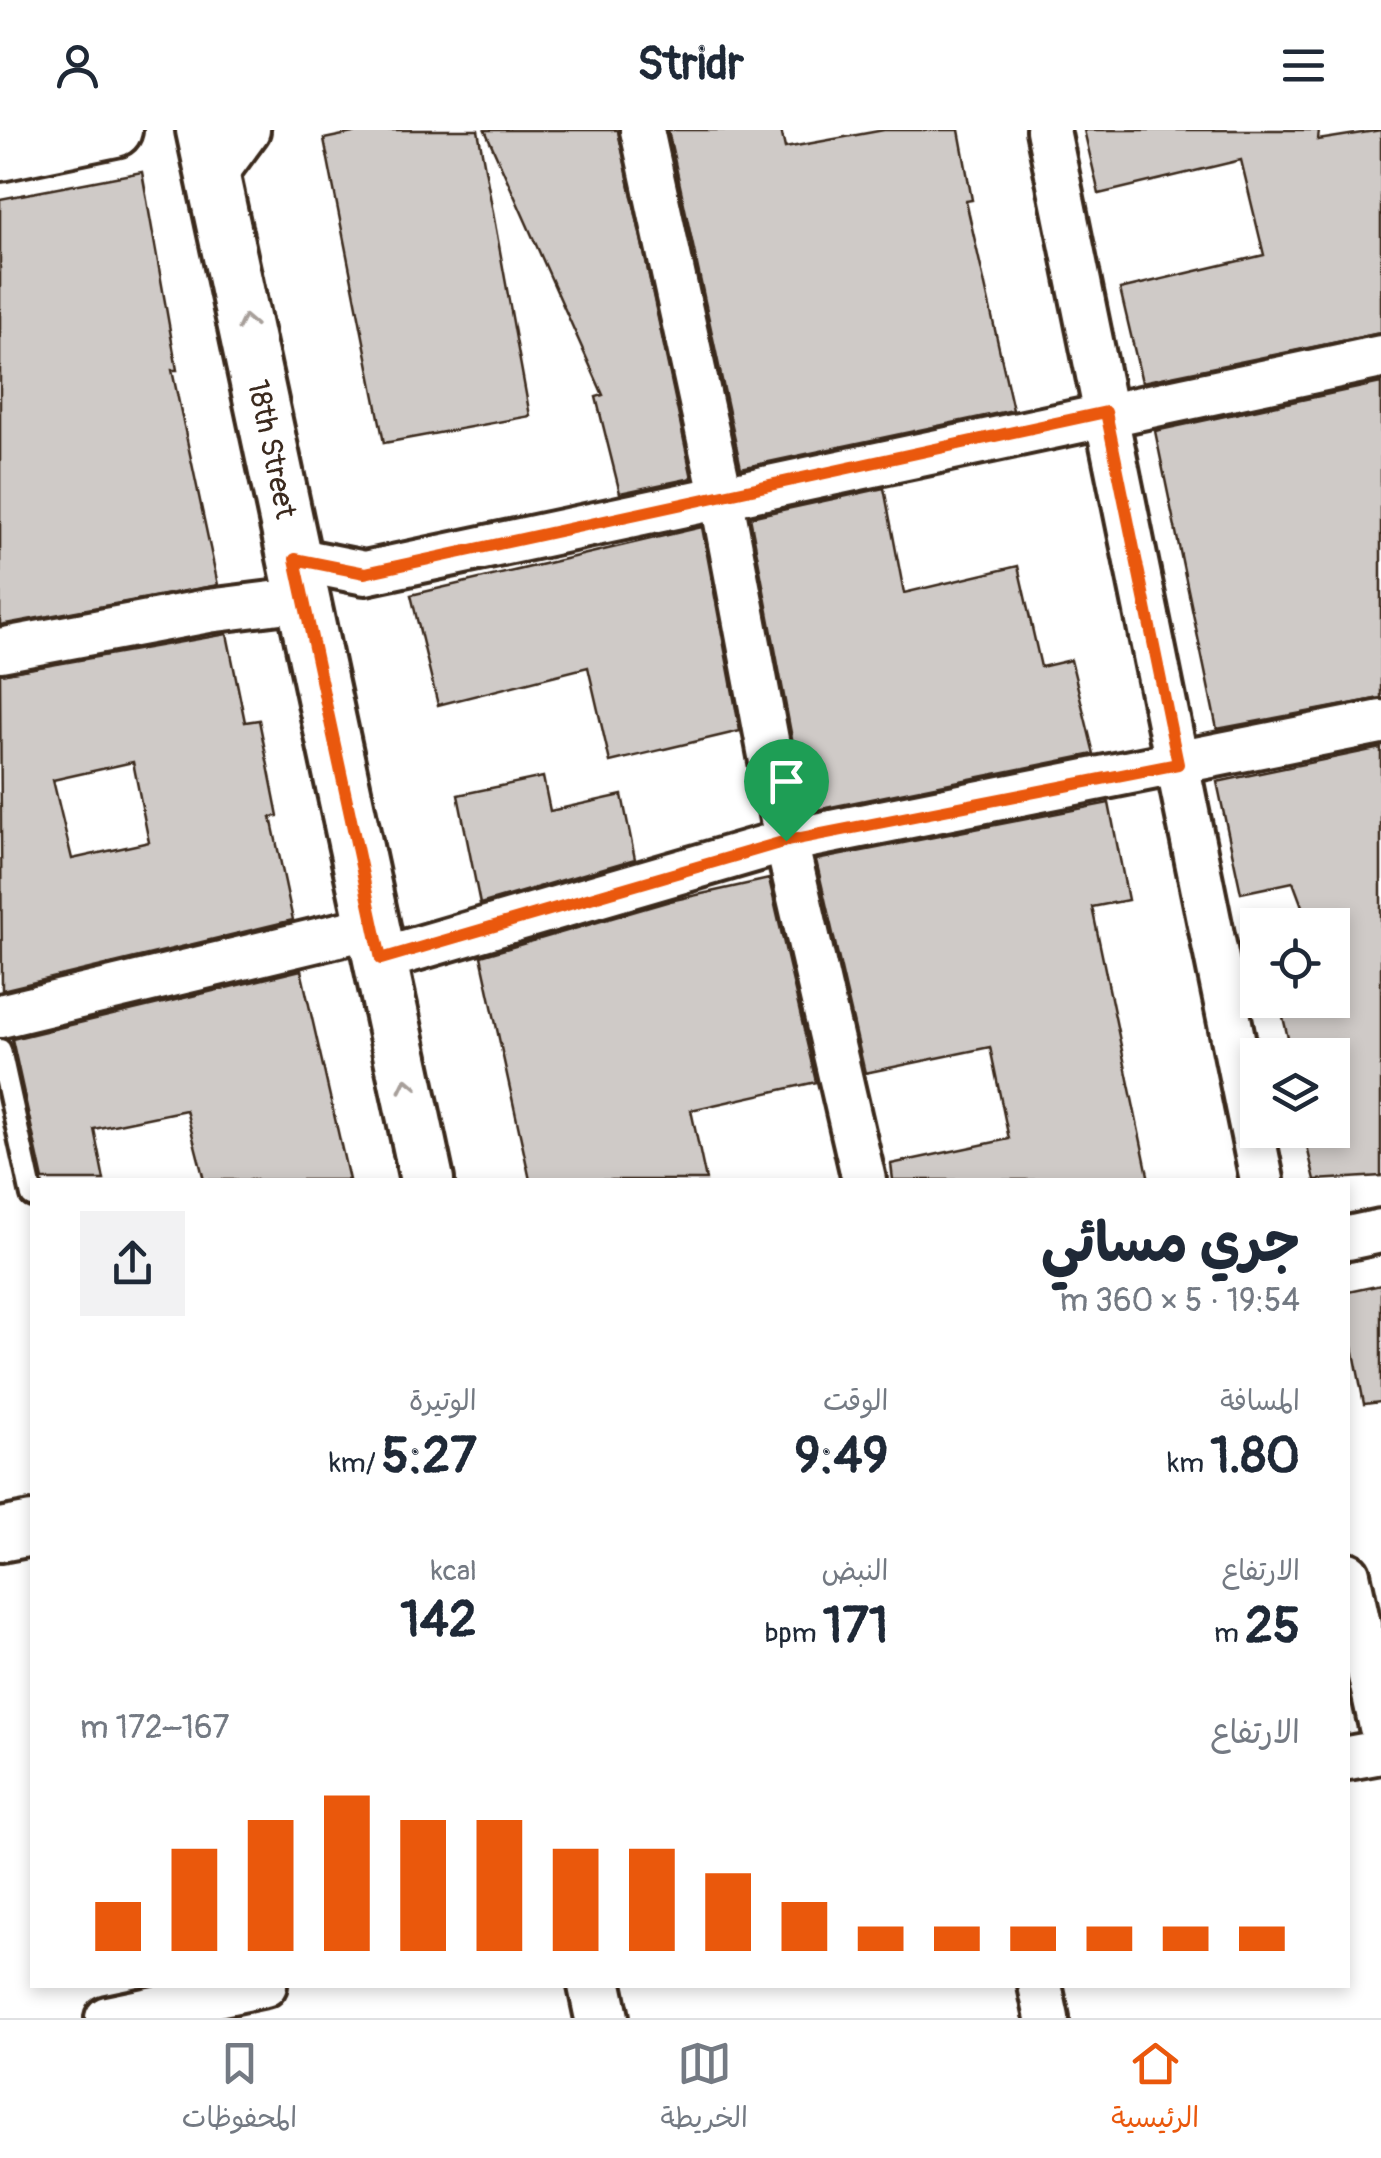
<!DOCTYPE html>
<html lang="ar">
<head>
<meta charset="utf-8">
<style>
	body { margin:0; font-family:Pangolin,"Playpen Sans Arabic",sans-serif; background:#f2f2f3; color:#1f2937; direction:rtl; height:100vh; display:flex; flex-direction:column; font-size:38px; white-space:nowrap }
	* { box-sizing:border-box; margin:0 }
	p { font-size:32px; color:#747a83 }
	.icon { flex:none; width:55px; height:55px; fill:none; stroke:currentColor; stroke-width:2; stroke-linecap:round; stroke-linejoin:round }
	.map { position:relative; flex:1; overflow:hidden; direction:ltr }
	.details { position:absolute; left:30px; top:1048px; width:1320px; height:810px; display:flex; flex-direction:column; background:#fff; border-radius:0px; box-shadow:0 5px 15px #0003; direction:rtl }
	.details>* { flex:none }
	.buttons { position:absolute; left:1240px; top:778px; display:grid; gap:20px }
	.buttons a { display:grid; place-items:center; width:110px; height:110px; border-radius:0px; background:#fff; box-shadow:0 5px 15px #0003; font-size:50px }
	.pin { position:absolute; display:grid; place-items:center; width:85px; height:85px; color:#fff; margin:-102px -42px; border-radius:50% 50% 50% 0; rotate:-45deg; box-shadow:0 0 10px #0007 }
	.pin .icon { rotate:45deg }
	.round { display:grid; place-items:center; flex:none; width:105px; height:105px; border-radius:0px; background:#f2f2f3 }
	.head { display:flex; align-items:center; justify-content:space-between; height:170px; padding:0 50px }
	h1 { font-size:55px; font-weight:700; line-height:75px }
	.figures { display:grid; grid-template-columns:repeat(3,1fr); gap:15px; height:170px; padding:10px 50px }
	.figures div { display:grid; align-content:center }
	.figures b { font-size:50px; font-weight:700 }
	.figures small { font-size:28px; font-weight:400 }
	.figures p { font-size:28px }
	.chart { height:280px; padding:20px 50px }
	.chart p { display:flex; justify-content:space-between }
	.chart svg { width:100%; height:180px; margin-top:10px; stroke:#ea580c; stroke-width:6 }
	header { display:flex; justify-content:space-between; align-items:center; height:130px; padding:0 50px; background:#fff; font-size:45px; font-weight:700 }
	.tab-bar { display:flex; justify-content:space-around; align-items:center; height:140px; border-top:2px solid #e0e1e3; background:#fff; font-size:28px; color:#747a83 }
	.tab-bar a { display:grid; justify-items:center; gap:5px }
	.tab-bar .on { color:#ea580c }
	.map>svg:first-child { display:block }
	.building { fill:#cfcac7; stroke:#3b2a1e; stroke-width:2.5; fill-rule:evenodd }
	.lines { fill:none; stroke-linecap:round; stroke-linejoin:round }
	.service-casing { stroke:#3b2a1e; stroke-width:28 }
	.minor-casing { stroke:#3b2a1e; stroke-width:50 }
	.tertiary-casing { stroke:#3b2a1e; stroke-width:60 }
	.service { stroke:#fff; stroke-width:20 }
	.minor { stroke:#fff; stroke-width:42 }
	.tertiary { stroke:#fff; stroke-width:52 }
	.oneway { stroke:#a79f9a }
	.route-casing { stroke:#fff; stroke-width:20 }
	.route { stroke:#ea580c; stroke-width:12 }
	.labels { text-anchor:middle; stroke-width:9; stroke-linejoin:round; paint-order:stroke }
	.street-label { font-size:30px; fill:#3b2a1e; stroke:#fff }
</style>
</head>
<body>
<header><svg class="icon" aria-label="menu" viewBox="0 0 24 24"><path d="M4 6h16M4 12h16M4 18h16"/></svg>Stridr<svg class="icon" aria-label="person" viewBox="0 0 24 24"><circle cx="12" cy="8" r="4"/><path d="M4 21q1-7 8-7t8 7"/></svg></header>
<div class="map">
<svg width="1381" height="1888" viewBox="0 0 1381 1888">
	<rect width="100%" height="100%" fill="#fff"/>
	<filter id="ink" filterUnits="userSpaceOnUse"><feTurbulence type="fractalNoise" baseFrequency=".01" numOctaves="2"/><feDisplacementMap in="SourceGraphic" scale="20" xChannelSelector="R" yChannelSelector="G"/><feConvolveMatrix kernelMatrix="1 2 1 2 8 2 1 2 1" color-interpolation-filters="sRGB"/></filter>
	<g filter="url(#ink)">
		<g class="building">
			<polygon points="367,0 478,0 530,286 384,313 324,9"/>
			<polygon points="485,0 618,0 692,348 620,363 596,267 603,265"/>
			<polygon points="668,0 781,0 785,18 884,0 959,0 972,70 966,71 1013,280 741,338"/>
			<polygon points="1084,0 1319,0 1318,10 1381,0 1381,203 1142,252 1120,159 1264,125 1241,30 1099,64"/>
			<polygon points="142,42 177,240 172,240 218,455 0,495 0,69"/>
			<polygon points="1381,253 1381,568 1217,599 1155,301"/>
			<polygon points="884,358 904,463 1018,436 1041,537 1071,530 1094,624 806,682 750,387"/>
			<polygon points="702,397 740,601 610,632 588,537 438,575 411,465"/>
			<path d="M227,504L245,592L259,590L278,686L271,687L293,790L2,860L0,544ZM133,632L149,712L72,729L53,650Z"/>
			<polygon points="1381,618 1381,1046 1315,1050 1303,1000 1332,1000 1332,925 1292,925 1279,870 1332,870 1332,795 1309,795 1293,752 1241,763 1217,652"/>
			<polygon points="543,647 550,681 622,665 635,729 480,774 458,665"/>
			<polygon points="1109,673 1128,770 1092,777 1149,1050 893,1050 891,1034 1009,1009 990,917 865,943 816,730"/>
			<polygon points="769,749 816,952 691,980 706,1050 530,1050 481,826 670,771"/>
			<polygon points="301,840 349,1050 204,1050 186,980 94,999 104,1050 43,1050 12,909"/>
			<polygon points="1381,1155 1381,1272 1364,1274 1348,1191 1348,1162"/>
		</g>
		<g class="lines">
			<defs>
				<polyline id="service" points="0,920 32,1066"/>
				<g id="minor">
					<polyline points="642,0 721,365 786,711 864,1050"/>
					<polyline points="1048,0 1262,1050"/>
					<polyline points="215,45 248,0"/>
					<polyline points="295,429 365,443 1381,227"/>
					<polyline points="0,520 208,481 304,469"/>
					<polyline points="381,829 786,711 1381,592"/>
					<polyline points="0,886 372,797"/>
					<polyline points="1348,1108 1381,1101"/>
					<polyline points="1348,1444 1381,1597"/>
					<polyline points="1348,1628 1381,1622"/>
					<polyline points="1040,1855 1047,1888"/>
					<polyline points="107,1888 265,1855"/>
				</g>
				<g id="tertiary">
					<polyline points="203,0 427,1050"/>
					<polyline points="0,24 115,0"/>
					<polyline points="0,1405 32,1399"/>
					<polyline points="595,1855 602,1888"/>
				</g>
			</defs>
			<use href="#service" class="service-casing"/>
			<use href="#minor" class="minor-casing"/>
			<use href="#tertiary" class="tertiary-casing"/>
			<use href="#service" class="service"/>
			<use href="#minor" class="minor"/>
			<use href="#tertiary" class="tertiary"/>
		</g>
		<defs><path id="oneway-chevron" d="M-2-3.5L2.5 0L-2 3.5" fill="none" stroke-width="1.6" stroke-linecap="round" stroke-linejoin="round" transform="scale(2.5)"/></defs>
		<g class="oneway">
			<use href="#oneway-chevron" transform="translate(246 192) rotate(-102)"/>
			<use href="#oneway-chevron" transform="translate(407 955) rotate(-102)"/>
		</g>
	</g>
	<g class="lines" filter="url(#ink)">
		<defs>
			<polygon id="route" points="1106,282 1178,634 786,711 381,829 295,429 365,443"/>
		</defs>
		<use href="#route" class="route-casing"/>
		<use href="#route" class="route"/>
	</g>
	<g class="labels">
		<g class="street-label">
			<text transform="translate(272 319) rotate(78)" y="10">18th Street</text>
		</g>
	</g>
</svg>
<div class="buttons">
<a><svg class="icon" aria-label="locate" viewBox="0 0 24 24"><circle cx="12" cy="12" r="6"/><path d="M12 2v4M12 18v4M2 12h4M18 12h4"/></svg></a>
<a><svg class="icon" aria-label="layers" viewBox="0 0 24 24"><path d="M12 4l9 5-9 5-9-5zM3 14l9 5 9-5"/></svg></a>
</div>
<div class="pin" style="left:786px;top:711px;background:#1e9e55"><svg class="icon" aria-label="arrive" viewBox="0 0 24 24"><path d="M6 21V4h12l-3 4 3 4H6"/></svg></div>
<section class="details">
<div class="head"><div><h1>جري مسائي</h1><p>19:54 · 5 × 360 m</p></div><a class="round"><svg class="icon" aria-label="share" viewBox="0 0 24 24"><path d="M12 15V3M7 8l5-5 5 5M5 13v7h14v-7"/></svg></a></div>
<div class="figures">
<div><p>المسافة</p><b>1.80<small> km</small></b></div>
<div><p>الوقت</p><b>9:49</b></div>
<div><p>الوتيرة</p><b>5:27<small> /km</small></b></div>
</div>
<div class="figures">
<div><p>الارتفاع</p><b>25<small> m</small></b></div>
<div><p>النبض</p><b>171<small> bpm</small></b></div>
<div><p>kcal</p><b>142</b></div>
</div>
<div class="chart"><p><span>الارتفاع</span>167–172 m</p>
<svg viewBox="0 0 160 44" preserveAspectRatio="none"><path d="M5 44V32M15 44V19M25 44V12M35 44V6M45 44V12M55 44V12M65 44V19M75 44V19M85 44V25M95 44V32M105 44V38M115 44V38M125 44V38M135 44V38M145 44V38M155 44V38"/></svg>
</div>
</section>
</div>
<nav class="tab-bar">
<a class="on"><svg class="icon" aria-label="home" viewBox="0 0 24 24"><path d="M3 11l9-7 9 7M6 9v11h12V9"/></svg>الرئيسية</a>
<a><svg class="icon" aria-label="map" viewBox="0 0 24 24"><path d="M3 6l6-2 6 2 6-2v14l-6 2-6-2-6 2zM9 4v14M15 6v14"/></svg>الخريطة</a>
<a><svg class="icon" aria-label="saved" viewBox="0 0 24 24"><path d="M7 4h10v16l-5-4-5 4z"/></svg>المحفوظات</a>
</nav>
</body>
</html>
